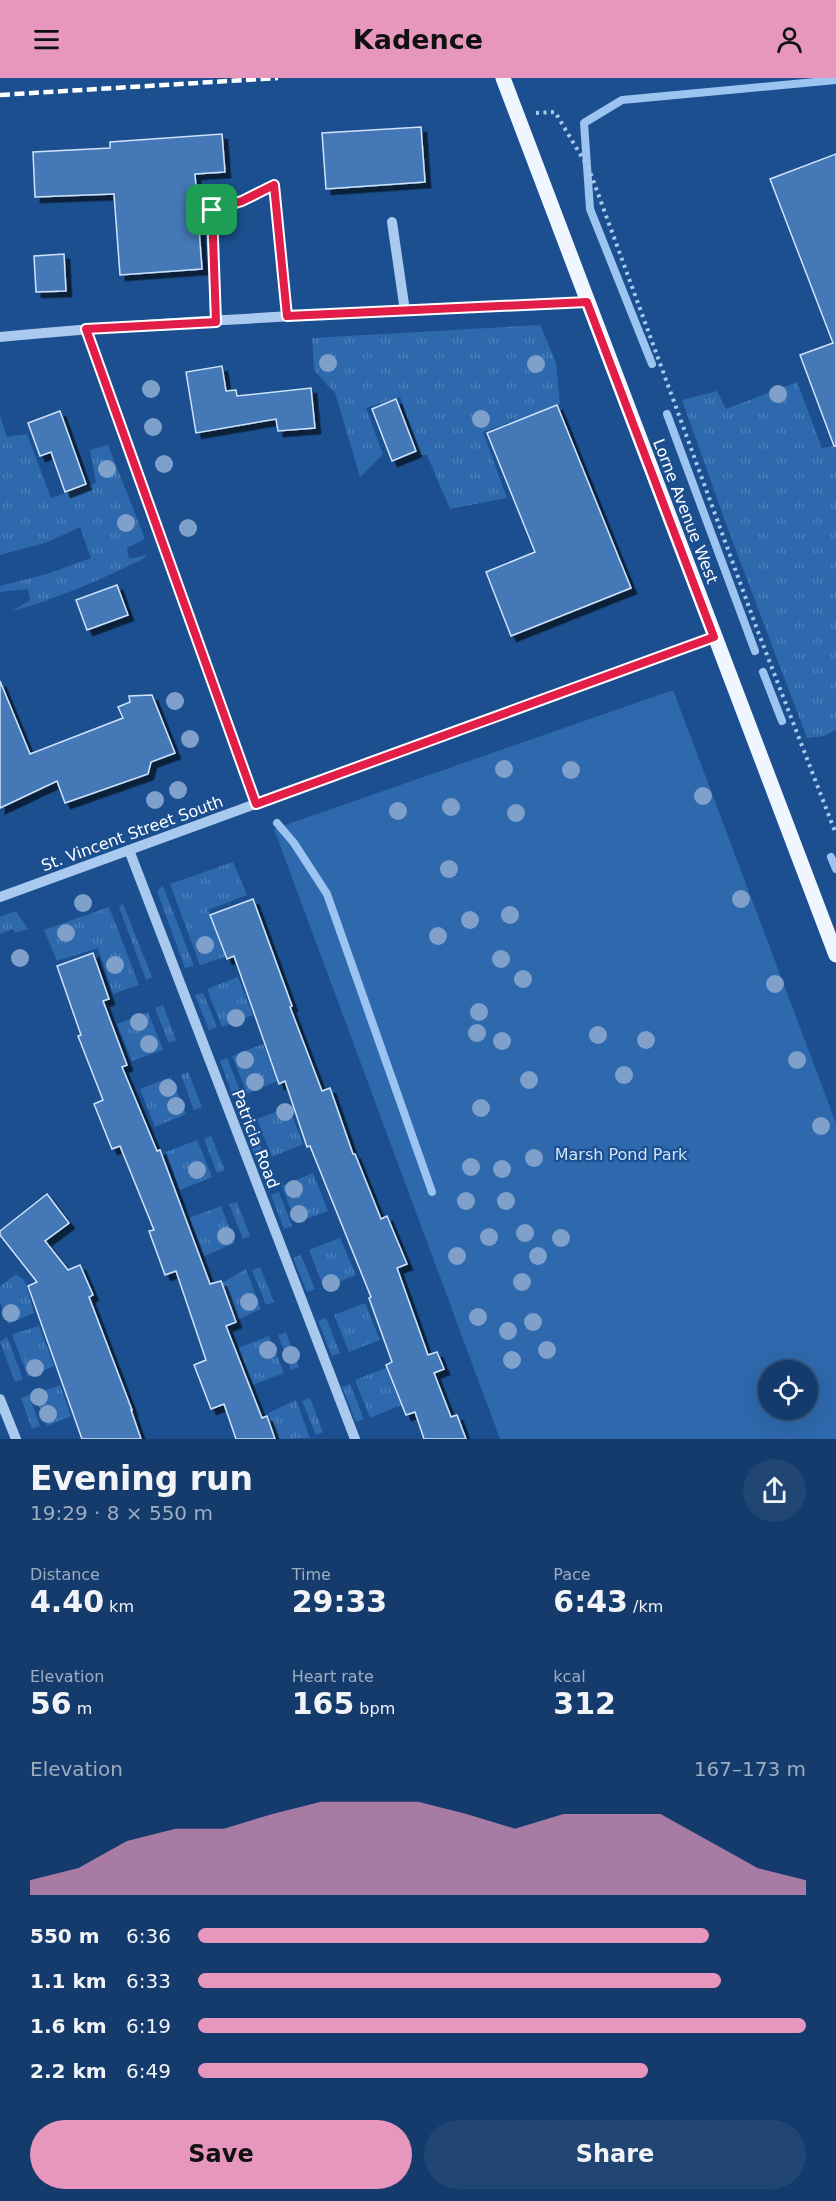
<!DOCTYPE html>
<html lang="en">
<head>
<meta charset="utf-8">
<style>
	body { margin:0; font-family:"DejaVu Sans",sans-serif; background:#214673; color:#f1f3f6; height:100vh; display:flex; flex-direction:column; font-size:22px; white-space:nowrap }
	* { box-sizing:border-box; margin:0 }
	p { font-size:20px; color:#9dadc1 }
	.icon { flex:none; width:33px; height:33px; fill:none; stroke:currentColor; stroke-width:2; stroke-linecap:round; stroke-linejoin:round }
	.map { position:relative; height:1361px; overflow:hidden }
	.side { display:flex; flex-direction:column; background:#143b6b; flex:1 }
	.side>* { flex:none }
	.fabs { position:absolute; left:758px; top:1282px; display:grid; gap:12px }
	.fabs a { display:grid; place-items:center; width:60px; height:60px; border-radius:50%; background:#143b6b; box-shadow:0 6px 24px #0002,0 0 0 2px #33557e; font-size:30px }
	.pin { position:absolute; display:grid; place-items:center; width:51px; height:51px; color:#fff; margin:-26px; border-radius:12px; box-shadow:0 3px 9px #0006 }
	.round { display:grid; place-items:center; flex:none; width:63px; height:63px; border-radius:32px; background:#214673 }
	.head { display:flex; align-items:center; justify-content:space-between; height:102px; padding:0 30px }
	h1 { font-size:33px; font-weight:700; line-height:45px }
	.stats { display:grid; grid-template-columns:repeat(3,1fr); gap:9px; height:102px; padding:6px 30px }
	.stats div { display:grid; align-content:center }
	.stats b { font-size:30px; font-weight:700 }
	.stats small { font-size:16px; font-weight:400 }
	.stats p { font-size:16px }
	.chart { height:168px; padding:12px 30px }
	.chart p { display:flex; justify-content:space-between }
	.chart svg { width:100%; height:108px; margin-top:6px; fill:#e797bd; opacity:.7 }
	.button { display:flex; gap:12px; margin-top:auto; padding:12px 30px }
	.button a { flex:1; height:69px; border-radius:36px; background:#e797bd; color:#111; font-size:24px; font-weight:700; line-height:69px; text-align:center }
	.button a+a { background:#214673; color:#f1f3f6 }
	ul { padding:0 30px; list-style:none; font-size:20px }
	li { display:grid; grid-template-columns:96px 72px 1fr; align-items:center; height:45px }
	li i { height:15px; border-radius:8px; background:#e797bd }
	header { display:flex; justify-content:space-between; align-items:center; height:78px; padding:0 30px; background:#e797bd; color:#111; font-size:27px; font-weight:700 }
	.map>svg:first-child { display:block }
	.grass { fill:url(#grass-tufts) }
	.park { fill:#2e69ad; fill-rule:evenodd }
	.lines { fill:none; stroke-linecap:round; stroke-linejoin:round }
	.stream { stroke:#9cc4f0; stroke-width:8 }
	.building { fill:#4478b7; stroke:#cfe3fa; stroke-width:1.5; filter:url(#shadow) }
	.path { stroke:#a9c9ee; stroke-width:4; stroke-dasharray:3 4.5; stroke-linecap:butt }
	.minor { stroke:#a9c9ee; stroke-width:10 }
	.major { stroke:#f0f6ff; stroke-width:15 }
	.rail { stroke:#fff; stroke-width:4.5; stroke-dasharray:10 4.5; stroke-linecap:butt }
	.tree { fill:#7ea0ca }
	.route-casing { stroke:#fff; stroke-width:12 }
	.route { stroke:#e11d48; stroke-width:8 }
	.labels { text-anchor:middle; stroke-width:4.5; stroke-linejoin:round; paint-order:stroke }
	.street-label { font-size:16px; fill:#fff; stroke:#1b4f8f }
	.park-label { font-size:16px; fill:#cfe3fa; stroke:#1b4f8f }
</style>
</head>
<body>
<header><svg class="icon" aria-label="menu" viewBox="0 0 24 24"><path d="M4 6h16M4 12h16M4 18h16"/></svg>Kadence<svg class="icon" aria-label="person" viewBox="0 0 24 24"><circle cx="12" cy="8" r="4"/><path d="M4 21q1-7 8-7t8 7"/></svg></header>
<div class="map">
<svg width="836" height="1361" viewBox="0 0 836 1361">
	<defs>
		<pattern id="grass-tufts" width="24" height="20" patternUnits="userSpaceOnUse" patternTransform="scale(1.5)"><rect width="24" height="20" fill="#2e69ad"/><path d="M3 7l-1-3M5 7V3M7 7l1-3M15 17l-1-3M17 17v-4M19 17l1-3" fill="none" stroke="#4d80b9"/></pattern>
		<filter id="shadow"><feDropShadow dx="5.5" dy="5.5" stdDeviation="0" flood-color="#0009"/></filter>
	</defs>
	<rect width="100%" height="100%" fill="#1b4f8f"/>
	<g class="grass">
		<polygon points="540,247 556,284 560,326 483,354 507,420 450,431 427,377 420,377 400,319 366,330 383,376 360,399 335,315 314,292 312,260"/>
		<polygon points="797,304 822,370 836,368 836,652 824,658 807,660 725,443 682,322 717,313 726,331"/>
		<path d="M0,338L7,359L27,356L51,420L96,405L90,372L108,367L145,461L127,470L129,481L147,477L145,480C105,500 54,522 12,533L30,522L28,511L0,514V508L47,496L91,480L80,449L48,464L0,477Z"/>
		<polygon points="233,784 247,817 208,832 225,879 200,887 170,806"/>
		<polygon points="163,808 194,888 185,890 157,813"/>
		<polygon points="123,826 152,899 146,902 119,829"/>
		<polygon points="109,829 139,907 113,916 98,870 57,883 44,852"/>
		<polygon points="16,833 28,851 15,855 13,851 0,856 0,839"/>
		<polygon points="238,899 253,937 222,949 207,911"/>
		<polygon points="203,915 217,949 209,952 195,917"/>
		<polygon points="163,927 176,962 169,965 155,930"/>
		<polygon points="148,934 163,972 132,983 117,946"/>
		<polygon points="263,966 278,1003 247,1016 232,978"/>
		<polygon points="227,980 241,1015 233,1018 220,983"/>
		<polygon points="188,994 202,1029 194,1032 181,997"/>
		<polygon points="171,999 186,1036 155,1049 140,1011"/>
		<polygon points="289,1029 303,1066 272,1079 257,1041"/>
		<polygon points="252,1047 266,1081 258,1084 244,1050"/>
		<polygon points="211,1058 225,1092 217,1095 204,1061"/>
		<polygon points="197,1062 212,1099 180,1112 166,1074"/>
		<polygon points="313,1095 328,1133 296,1145 282,1108"/>
		<polygon points="279,1114 292,1148 284,1151 271,1117"/>
		<polygon points="237,1124 250,1158 243,1161 229,1126"/>
		<polygon points="221,1128 235,1165 204,1178 189,1140"/>
		<polygon points="340,1160 356,1197 324,1210 309,1172"/>
		<polygon points="301,1177 315,1211 307,1214 293,1180"/>
		<polygon points="260,1189 274,1224 266,1227 252,1192"/>
		<polygon points="246,1191 261,1231 237,1242 222,1205"/>
		<polygon points="16,1196 25,1203 34,1235 8,1246 0,1224 0,1208"/>
		<polygon points="365,1225 380,1262 349,1274 334,1237"/>
		<polygon points="326,1240 340,1275 332,1278 318,1243"/>
		<polygon points="39,1248 54,1288 28,1299 12,1256"/>
		<polygon points="286,1254 299,1289 291,1292 278,1257"/>
		<polygon points="269,1258 284,1295 253,1307 238,1270"/>
		<polygon points="7,1259 23,1301 15,1304 0,1264"/>
		<polygon points="386,1290 401,1327 370,1340 355,1302"/>
		<polygon points="350,1306 364,1341 356,1344 342,1309"/>
		<polygon points="60,1307 71,1338 47,1348 34,1316"/>
		<polygon points="29,1317 40,1348 32,1351 21,1320"/>
		<polygon points="310,1320 323,1354 316,1357 302,1323"/>
		<polygon points="296,1322 310,1360 278,1361 268,1335"/>
	</g>
	<path class="park" d="M673,612L836,1045V1361H500L274,751ZM768,1293H807V1332H768Z"/>
	<g class="lines">
		<g class="stream">
			<polyline points="652,286 590,131 584,45 622,22 836,2"/>
			<polyline points="667,336 755,573"/>
			<polyline points="763,594 782,643"/>
			<polyline points="277,745 294,765 327,816 432,1114"/>
			<polyline points="831,779 836,791"/>
		</g>
	</g>
	<g class="building">
		<polygon points="421,49 425,104 326,111 322,55"/>
		<polygon points="222,56 225,94 195,96 202,191 120,197 114,116 35,119 33,74 110,70 110,64"/>
		<polygon points="836,76 836,368 834,368 800,277 833,265 770,101"/>
		<polygon points="64,176 66,213 36,214 34,178"/>
		<polygon points="222,288 226,313 236,312 237,318 311,310 315,350 278,353 276,341 196,355 186,294"/>
		<polygon points="396,321 416,373 392,383 372,331"/>
		<polygon points="557,327 631,510 511,558 486,494 535,474 487,355"/>
		<polygon points="60,333 86,406 65,414 51,374 40,378 28,345"/>
		<polygon points="117,507 128,537 87,552 76,522"/>
		<polygon points="0,603 30,676 123,640 118,629 130,624 129,618 152,617 175,675 151,684 148,696 65,725 57,703 0,730"/>
		<polygon points="253,821 292,928 290,929 322,1013 330,1010 353,1076 355,1076 381,1141 387,1138 407,1186 397,1190 428,1277 437,1274 444,1291 434,1295 451,1339 457,1337 466,1361 424,1361 415,1334 406,1337 386,1287 392,1284 369,1220 371,1219 310,1068 307,1069 285,1003 279,1006 234,878 227,881 210,837"/>
		<polygon points="93,875 109,921 103,923 127,987 122,989 157,1073 160,1072 210,1206 221,1203 236,1244 226,1248 262,1340 267,1338 275,1361 236,1361 224,1326 211,1331 194,1287 206,1282 176,1193 165,1197 149,1153 154,1152 120,1068 112,1071 94,1026 103,1022 78,958 81,957 57,888"/>
		<polygon points="47,1116 69,1145 45,1163 68,1192 80,1187 93,1217 89,1219 132,1332 131,1332 141,1361 82,1361 28,1208 37,1204 0,1157 0,1153"/>
	</g>
	<g class="lines">
		<polyline class="path" points="536,35 555,34 589,91 757,551 836,756"/>
		<g class="minor">
			<polyline points="392,144 405,233"/>
			<polyline points="216,244 212,132 242,122 274,107 287,238"/>
			<polyline points="86,251 256,726"/>
			<path d="M0,259C195,240 391,234 587,224"/>
			<polyline points="129,772 355,1361"/>
			<polyline points="0,819 714,559"/>
			<polyline points="0,1321 16,1361"/>
		</g>
		<polyline class="major" points="503,0 836,877"/>
		<polyline class="rail" points="0,17 278,0"/>
	</g>
	<g class="tree">
		<circle cx="328" cy="285" r="9"/>
		<circle cx="536" cy="286" r="9"/>
		<circle cx="151" cy="311" r="9"/>
		<circle cx="778" cy="316" r="9"/>
		<circle cx="481" cy="341" r="9"/>
		<circle cx="153" cy="349" r="9"/>
		<circle cx="164" cy="386" r="9"/>
		<circle cx="107" cy="391" r="9"/>
		<circle cx="126" cy="445" r="9"/>
		<circle cx="188" cy="450" r="9"/>
		<circle cx="175" cy="623" r="9"/>
		<circle cx="190" cy="661" r="9"/>
		<circle cx="504" cy="691" r="9"/>
		<circle cx="571" cy="692" r="9"/>
		<circle cx="178" cy="712" r="9"/>
		<circle cx="703" cy="718" r="9"/>
		<circle cx="155" cy="722" r="9"/>
		<circle cx="451" cy="729" r="9"/>
		<circle cx="398" cy="733" r="9"/>
		<circle cx="516" cy="735" r="9"/>
		<circle cx="449" cy="791" r="9"/>
		<circle cx="741" cy="821" r="9"/>
		<circle cx="83" cy="825" r="9"/>
		<circle cx="510" cy="837" r="9"/>
		<circle cx="470" cy="842" r="9"/>
		<circle cx="66" cy="855" r="9"/>
		<circle cx="438" cy="858" r="9"/>
		<circle cx="205" cy="867" r="9"/>
		<circle cx="20" cy="880" r="9"/>
		<circle cx="501" cy="881" r="9"/>
		<circle cx="115" cy="887" r="9"/>
		<circle cx="523" cy="901" r="9"/>
		<circle cx="775" cy="906" r="9"/>
		<circle cx="479" cy="934" r="9"/>
		<circle cx="236" cy="940" r="9"/>
		<circle cx="139" cy="944" r="9"/>
		<circle cx="477" cy="955" r="9"/>
		<circle cx="598" cy="957" r="9"/>
		<circle cx="646" cy="962" r="9"/>
		<circle cx="502" cy="963" r="9"/>
		<circle cx="149" cy="966" r="9"/>
		<circle cx="245" cy="982" r="9"/>
		<circle cx="797" cy="982" r="9"/>
		<circle cx="624" cy="997" r="9"/>
		<circle cx="529" cy="1002" r="9"/>
		<circle cx="255" cy="1004" r="9"/>
		<circle cx="168" cy="1010" r="9"/>
		<circle cx="176" cy="1028" r="9"/>
		<circle cx="481" cy="1030" r="9"/>
		<circle cx="285" cy="1034" r="9"/>
		<circle cx="821" cy="1048" r="9"/>
		<circle cx="534" cy="1080" r="9"/>
		<circle cx="471" cy="1089" r="9"/>
		<circle cx="502" cy="1091" r="9"/>
		<circle cx="197" cy="1092" r="9"/>
		<circle cx="294" cy="1111" r="9"/>
		<circle cx="466" cy="1123" r="9"/>
		<circle cx="506" cy="1123" r="9"/>
		<circle cx="299" cy="1136" r="9"/>
		<circle cx="525" cy="1155" r="9"/>
		<circle cx="226" cy="1158" r="9"/>
		<circle cx="489" cy="1159" r="9"/>
		<circle cx="561" cy="1160" r="9"/>
		<circle cx="457" cy="1178" r="9"/>
		<circle cx="538" cy="1178" r="9"/>
		<circle cx="522" cy="1204" r="9"/>
		<circle cx="331" cy="1205" r="9"/>
		<circle cx="249" cy="1224" r="9"/>
		<circle cx="11" cy="1235" r="9"/>
		<circle cx="478" cy="1239" r="9"/>
		<circle cx="533" cy="1244" r="9"/>
		<circle cx="508" cy="1253" r="9"/>
		<circle cx="268" cy="1272" r="9"/>
		<circle cx="547" cy="1272" r="9"/>
		<circle cx="291" cy="1277" r="9"/>
		<circle cx="512" cy="1282" r="9"/>
		<circle cx="35" cy="1290" r="9"/>
		<circle cx="39" cy="1319" r="9"/>
		<circle cx="48" cy="1336" r="9"/>
	</g>
	<g class="lines">
		<defs>
			<polygon id="route" points="274,107 287,238 587,224 714,559 256,726 86,251 216,244 212,132 242,123"/>
		</defs>
		<use href="#route" class="route-casing"/>
		<use href="#route" class="route"/>
	</g>
	<g class="labels">
		<g class="street-label">
			<text transform="translate(686 433) rotate(69)" y="6">Lorne Avenue West</text>
			<text transform="translate(132 755) rotate(-20)" y="6">St. Vincent Street South</text>
			<text transform="translate(256 1061) rotate(69)" y="6">Patricia Road</text>
		</g>
		<g class="park-label">
			<text x="621" y="1082">Marsh Pond Park</text>
		</g>
	</g>
</svg>
<div class="fabs">
<a><svg class="icon" aria-label="locate" viewBox="0 0 24 24"><circle cx="12" cy="12" r="6"/><path d="M12 2v4M12 18v4M2 12h4M18 12h4"/></svg></a>
</div>
<div class="pin" style="left:212px;top:132px;background:#1e9e55"><svg class="icon" aria-label="arrive" viewBox="0 0 24 24"><path d="M6 21V4h12l-3 4 3 4H6"/></svg></div>
</div>
<section class="side">
<div class="head"><div><h1>Evening run</h1><p>19:29 · 8 × 550 m</p></div><a class="round"><svg class="icon" aria-label="share" viewBox="0 0 24 24"><path d="M12 15V3M7 8l5-5 5 5M5 13v7h14v-7"/></svg></a></div>
<div class="stats">
<div><p>Distance</p><b>4.40<small> km</small></b></div>
<div><p>Time</p><b>29:33</b></div>
<div><p>Pace</p><b>6:43<small> /km</small></b></div>
</div>
<div class="stats">
<div><p>Elevation</p><b>56<small> m</small></b></div>
<div><p>Heart rate</p><b>165<small> bpm</small></b></div>
<div><p>kcal</p><b>312</b></div>
</div>
<div class="chart"><p><span>Elevation</span>167–173 m</p>
<svg viewBox="0 0 160 44" preserveAspectRatio="none"><path d="M0 44V38L10 33L20 22L30 17L40 17L50 11L60 6L70 6L80 6L90 11L100 17L110 11L120 11L130 11L140 22L150 33L160 38V44z"/></svg>
</div>
<ul>
<li><b>550 m</b>6:36<i style="width:84%"></i></li>
<li><b>1.1 km</b>6:33<i style="width:86%"></i></li>
<li><b>1.6 km</b>6:19<i style="width:100%"></i></li>
<li><b>2.2 km</b>6:49<i style="width:74%"></i></li>
</ul>
<div class="button"><a>Save</a><a>Share</a></div>
</section>
</body>
</html>
